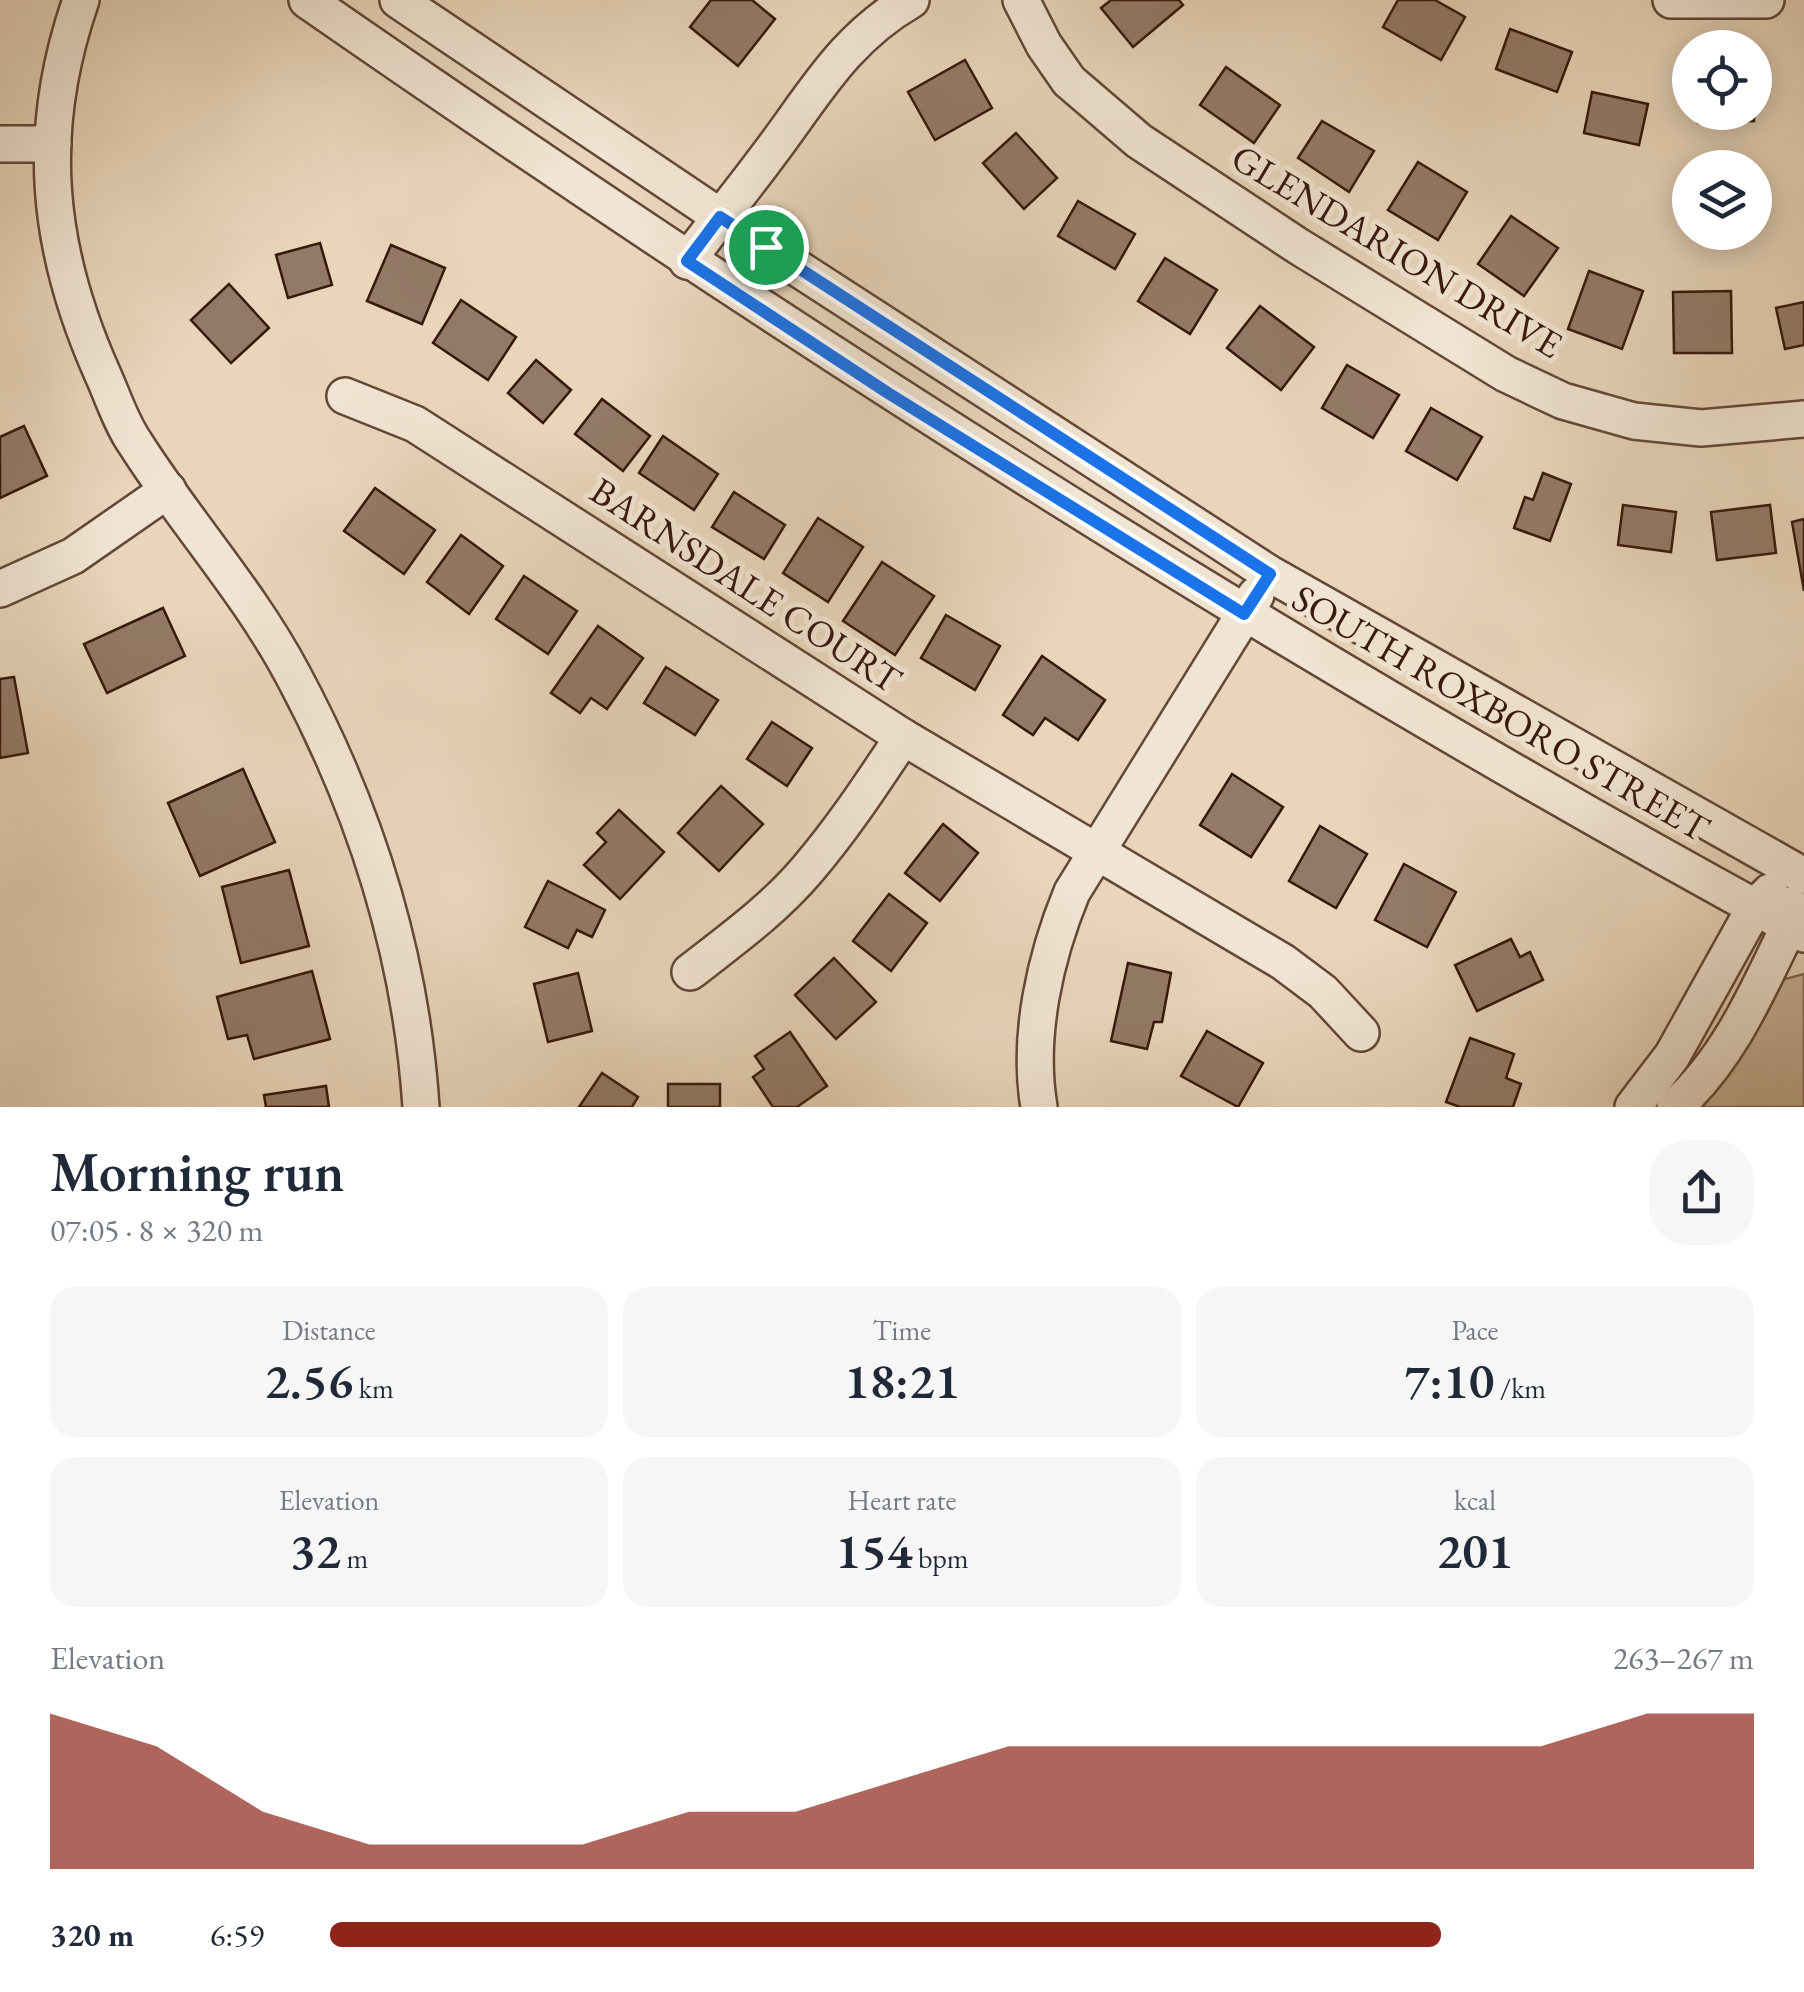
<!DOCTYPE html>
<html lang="en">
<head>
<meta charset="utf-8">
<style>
	body { margin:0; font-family:"EB Garamond",serif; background:#f6f6f7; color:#1f2937; height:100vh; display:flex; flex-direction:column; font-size:38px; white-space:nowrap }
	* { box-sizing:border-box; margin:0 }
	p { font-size:32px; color:#747a83 }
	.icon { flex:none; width:55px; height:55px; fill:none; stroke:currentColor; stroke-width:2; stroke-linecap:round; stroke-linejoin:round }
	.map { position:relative; height:1107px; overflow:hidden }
	.panel { display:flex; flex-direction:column; background:#fff; flex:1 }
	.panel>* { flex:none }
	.buttons { position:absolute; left:1672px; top:30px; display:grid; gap:20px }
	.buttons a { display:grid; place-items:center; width:100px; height:100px; border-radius:50%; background:#fff; box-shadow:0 5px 25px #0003; font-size:50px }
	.pin { position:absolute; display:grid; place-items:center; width:85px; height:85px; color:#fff; margin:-42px; border:5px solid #fff; border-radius:50%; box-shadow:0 2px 10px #0007 }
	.round { display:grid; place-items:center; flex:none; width:105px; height:105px; border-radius:40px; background:#f6f6f7 }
	.overview { display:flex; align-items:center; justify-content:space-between; height:170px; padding:0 50px }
	h1 { font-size:55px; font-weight:600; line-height:75px }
	.figures { display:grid; grid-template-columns:repeat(3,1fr); gap:15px; height:170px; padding:10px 50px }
	.figures div { display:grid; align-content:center; border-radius:25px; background:#f6f6f7; text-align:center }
	.figures b { font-size:50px; font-weight:600 }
	.figures small { font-size:28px; font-weight:400 }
	.figures p { font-size:28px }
	.chart { height:280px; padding:20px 50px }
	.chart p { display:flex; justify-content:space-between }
	.chart svg { width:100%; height:180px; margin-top:10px; fill:#8f2418; opacity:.7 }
	ul { padding:0 50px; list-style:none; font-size:32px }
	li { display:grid; grid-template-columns:160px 120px 1fr; align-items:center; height:75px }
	li i { height:25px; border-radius:12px; background:#8f2418 }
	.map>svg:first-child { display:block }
	.green { fill:#cab59c; stroke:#806654; stroke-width:2.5 }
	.building { fill:#937a66; stroke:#37180b; stroke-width:2.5 }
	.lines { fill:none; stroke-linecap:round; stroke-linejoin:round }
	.minor-casing { stroke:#634737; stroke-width:40 }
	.minor { stroke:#f0e4d2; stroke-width:35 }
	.route-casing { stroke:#fff; stroke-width:20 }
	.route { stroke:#1a73e8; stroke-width:12 }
	.labels { text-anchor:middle; stroke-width:10; stroke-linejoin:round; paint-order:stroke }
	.street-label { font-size:38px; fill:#37180b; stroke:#f0e4d2 }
</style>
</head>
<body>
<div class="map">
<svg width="1804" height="1107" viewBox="0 0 1804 1107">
	<rect width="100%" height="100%" fill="#e8d5ba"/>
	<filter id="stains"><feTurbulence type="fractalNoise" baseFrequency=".002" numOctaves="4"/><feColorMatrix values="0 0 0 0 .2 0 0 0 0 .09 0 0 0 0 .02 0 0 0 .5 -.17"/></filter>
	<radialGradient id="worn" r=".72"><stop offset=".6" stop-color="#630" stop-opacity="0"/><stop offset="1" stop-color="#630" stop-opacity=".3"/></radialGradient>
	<polygon class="green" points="1804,974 1804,1107 1690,1107 1781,980"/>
	<g class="building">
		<polygon points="711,0 752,0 775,19 738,66 690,27"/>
		<polygon points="1111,0 1179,0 1183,5 1133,47 1101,8"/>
		<polygon points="1398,0 1435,0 1465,17 1441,60 1383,27"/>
		<polygon points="1510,29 1572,52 1557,92 1496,69"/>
		<polygon points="965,60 992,108 935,140 908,92"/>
		<polygon points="1226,67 1280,105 1254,143 1200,105"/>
		<polygon points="1592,92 1648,104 1639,145 1584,133"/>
		<polygon points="1698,112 1754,112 1754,121 1698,123"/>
		<polygon points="1322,121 1374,151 1349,192 1298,158"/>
		<polygon points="1016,133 1057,178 1024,209 983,163"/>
		<polygon points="1418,162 1467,192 1438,240 1388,210"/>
		<polygon points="1078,201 1135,234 1115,269 1058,236"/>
		<polygon points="1511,216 1558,248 1524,296 1478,264"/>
		<polygon points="320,243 332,285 288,298 276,255"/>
		<polygon points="391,245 445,268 422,324 367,301"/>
		<polygon points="1165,258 1217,290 1190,334 1138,301"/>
		<polygon points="1589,271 1643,291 1622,349 1568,329"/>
		<polygon points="229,284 269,328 231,363 191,320"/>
		<polygon points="1731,291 1732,353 1674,353 1673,292"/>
		<polygon points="461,300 516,337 488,380 433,343"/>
		<polygon points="1804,302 1804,345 1785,349 1776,308"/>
		<polygon points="1260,306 1314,347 1281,390 1227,348"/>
		<polygon points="536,360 571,390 543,423 508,393"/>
		<polygon points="1347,365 1399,395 1373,438 1322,408"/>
		<polygon points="602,399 650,436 623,471 575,434"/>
		<polygon points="1431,408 1482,437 1457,480 1406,451"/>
		<polygon points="24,426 47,476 0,498 0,437"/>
		<polygon points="663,436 718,474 694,510 639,473"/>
		<polygon points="1543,473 1571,484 1550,541 1514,528 1525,497 1533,500"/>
		<polygon points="375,488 435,530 404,574 344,531"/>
		<polygon points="734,492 785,525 764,559 712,527"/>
		<polygon points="1623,505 1676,512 1671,552 1618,545"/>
		<polygon points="1770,505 1776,553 1717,560 1711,512"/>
		<polygon points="818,518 863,547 828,602 783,573"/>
		<polygon points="1804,519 1804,591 1792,522"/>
		<polygon points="461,535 503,566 469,614 427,582"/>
		<polygon points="882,562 934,596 895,655 843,621"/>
		<polygon points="524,576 577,611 548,654 496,619"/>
		<polygon points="163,608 185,656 107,693 84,644"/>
		<polygon points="946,615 1000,646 975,690 921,658"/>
		<polygon points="598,626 643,658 607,709 591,698 580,713 551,693"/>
		<polygon points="1042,656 1105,700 1078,740 1045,718 1033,735 1003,715"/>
		<polygon points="666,667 718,700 695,735 644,703"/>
		<polygon points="14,677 28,753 0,758 0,679"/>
		<polygon points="772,722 812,748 787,786 747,759"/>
		<polygon points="243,769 275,842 200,876 168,803"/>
		<polygon points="1232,774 1283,807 1251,857 1200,825"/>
		<polygon points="721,786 763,824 719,871 678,833"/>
		<polygon points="619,810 664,852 620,899 584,865 606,842 597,833"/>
		<polygon points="943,824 978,853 940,901 905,873"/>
		<polygon points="1320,826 1367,854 1336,908 1289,881"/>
		<polygon points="1404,864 1456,892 1427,947 1375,920"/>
		<polygon points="289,870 309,946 241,963 222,887"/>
		<polygon points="548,881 605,910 592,937 577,930 568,948 525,927"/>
		<polygon points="889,894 927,923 891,971 853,941"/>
		<polygon points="1511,939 1520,957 1530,952 1543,980 1477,1011 1455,965"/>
		<polygon points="834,958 876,1002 836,1039 795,995"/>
		<polygon points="1128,963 1171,973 1162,1022 1154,1022 1147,1049 1111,1041"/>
		<polygon points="312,971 330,1039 254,1059 247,1035 228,1039 217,997"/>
		<polygon points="578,973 592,1031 548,1042 534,984"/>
		<polygon points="1207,1031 1263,1063 1238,1107 1181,1076"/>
		<polygon points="790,1032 827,1086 797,1107 773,1107 753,1077 764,1069 755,1056"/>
		<polygon points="1470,1038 1514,1054 1506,1078 1521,1084 1513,1107 1460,1107 1446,1102"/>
		<polygon points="602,1073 638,1097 632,1107 579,1107"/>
		<rect x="668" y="1084" width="52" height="23"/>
		<polygon points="326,1086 329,1107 266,1107 264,1095"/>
	</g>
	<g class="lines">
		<defs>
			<g id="minor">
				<path d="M81,0C35,132 46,248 103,375C113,397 121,423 135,443C185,522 249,592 293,675C365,809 411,954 421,1107"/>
				<path d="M307,0C791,336 1286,653 1804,934"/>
				<polyline points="398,0 765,247 1270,574 1804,876"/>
				<polyline points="1021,0 1044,45 1069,81 1139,141 1298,246 1506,374 1563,401 1634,421 1701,428 1804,419"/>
				<polyline points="1671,0 1766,0"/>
				<polyline points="0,144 53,144"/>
				<path d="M687,261C713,226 741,192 767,157C813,97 842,40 911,0"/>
				<polyline points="345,396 415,424 903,737 1283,962 1323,992 1361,1033"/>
				<polyline points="0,589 73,556 168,490"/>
				<path d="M690,972C731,940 773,910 807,870C843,828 873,782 903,737"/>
				<path d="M1039,1107C1027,1037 1045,957 1072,892L1256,595"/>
				<polyline points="1633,1107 1672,1056 1755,907 1770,892"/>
				<path d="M1675,1107C1729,1059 1758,990 1789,926L1790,905"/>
			</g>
		</defs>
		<use href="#minor" class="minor-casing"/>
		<use href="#minor" class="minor"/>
	</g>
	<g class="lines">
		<defs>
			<polygon id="route" points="720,217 1270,574 1244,614 888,393 687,261"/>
		</defs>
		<use href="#route" class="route-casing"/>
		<use href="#route" class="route"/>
	</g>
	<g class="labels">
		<g class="street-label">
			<text transform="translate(1397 251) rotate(31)" y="13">GLENDARION DRIVE</text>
			<text transform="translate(746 585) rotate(33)" y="13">BARNSDALE COURT</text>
			<text transform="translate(1501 713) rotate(30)" y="13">SOUTH ROXBORO STREET</text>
		</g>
	</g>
	<rect width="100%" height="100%" filter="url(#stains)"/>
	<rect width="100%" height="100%" fill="url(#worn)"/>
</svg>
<div class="buttons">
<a><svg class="icon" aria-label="locate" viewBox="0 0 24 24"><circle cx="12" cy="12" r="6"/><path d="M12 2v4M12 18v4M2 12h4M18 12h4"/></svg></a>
<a><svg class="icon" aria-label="layers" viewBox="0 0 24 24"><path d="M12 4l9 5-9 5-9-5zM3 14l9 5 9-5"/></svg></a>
</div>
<div class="pin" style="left:766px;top:247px;background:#1e9e55"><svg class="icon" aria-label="arrive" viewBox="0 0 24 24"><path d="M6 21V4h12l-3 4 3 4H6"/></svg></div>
</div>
<section class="panel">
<div class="overview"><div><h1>Morning run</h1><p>07:05 · 8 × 320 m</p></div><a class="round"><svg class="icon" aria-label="share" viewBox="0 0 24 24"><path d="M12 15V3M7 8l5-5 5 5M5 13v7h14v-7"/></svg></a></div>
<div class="figures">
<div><p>Distance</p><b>2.56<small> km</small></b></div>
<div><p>Time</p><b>18:21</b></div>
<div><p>Pace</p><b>7:10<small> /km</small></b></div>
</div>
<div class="figures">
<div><p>Elevation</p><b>32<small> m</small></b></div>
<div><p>Heart rate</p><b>154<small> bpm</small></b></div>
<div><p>kcal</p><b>201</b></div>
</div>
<div class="chart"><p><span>Elevation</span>263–267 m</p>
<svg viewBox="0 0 160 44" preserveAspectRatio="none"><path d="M0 44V6L10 14L20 30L30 38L40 38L50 38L60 30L70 30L80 22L90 14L100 14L110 14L120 14L130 14L140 14L150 6L160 6V44z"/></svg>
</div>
<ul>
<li><b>320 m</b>6:59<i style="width:78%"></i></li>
</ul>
</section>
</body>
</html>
